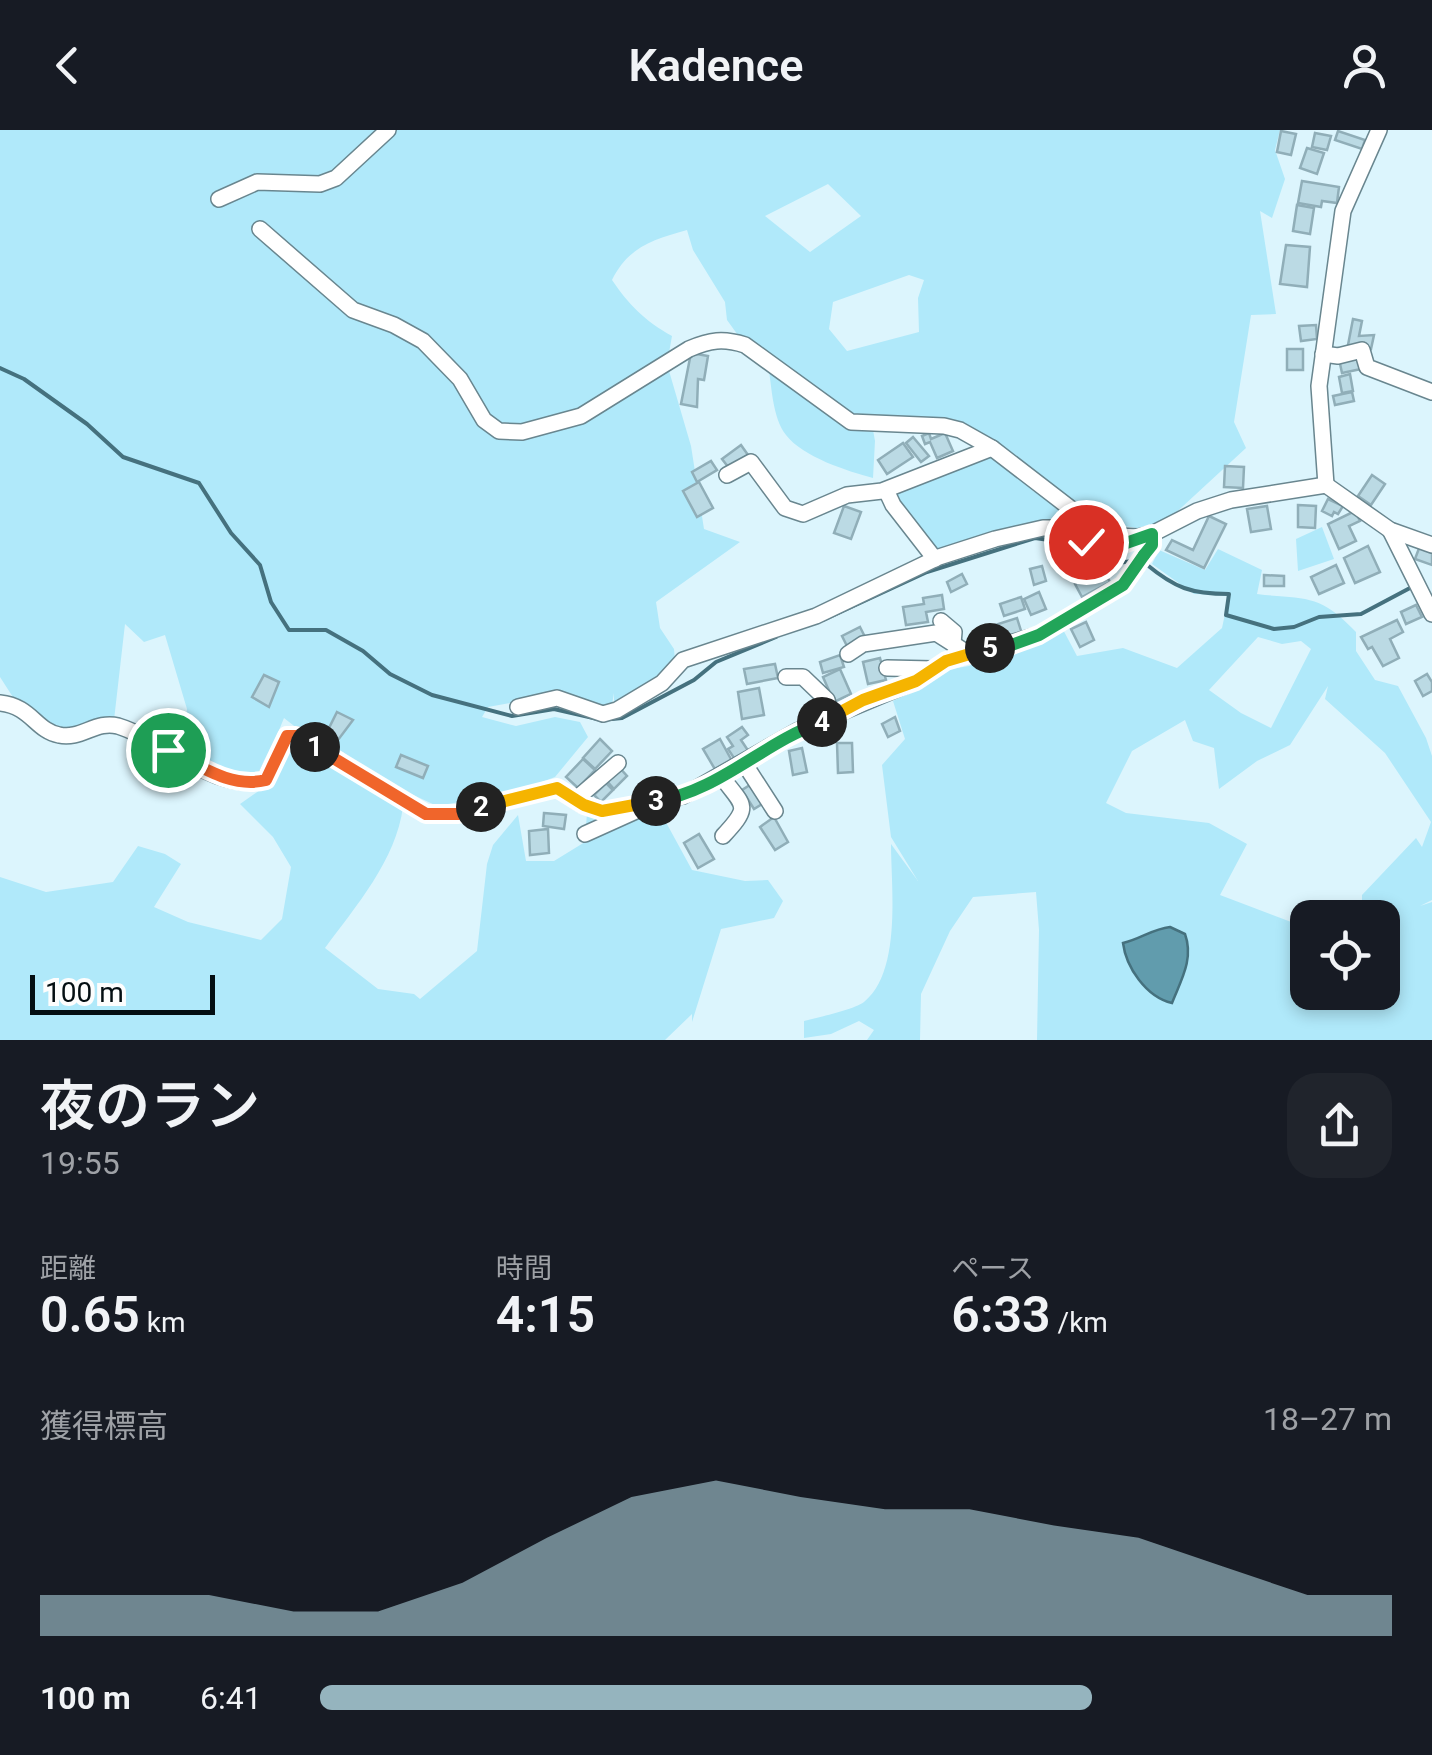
<!DOCTYPE html>
<html lang="ja">
<head>
<meta charset="utf-8">
<style>
	body { margin:0; font-family:Roboto,"Noto Sans JP",sans-serif; background:#20242c; color:#f1f3f6; height:100vh; display:flex; flex-direction:column; font-size:38px; white-space:nowrap }
	* { box-sizing:border-box; margin:0 }
	p { font-size:32px; color:#9ea1a6 }
	.icon { flex:none; width:55px; height:55px; fill:none; stroke:currentColor; stroke-width:2; stroke-linecap:round; stroke-linejoin:round }
	.map { position:relative; height:910px; overflow:hidden }
	.side { display:flex; flex-direction:column; background:#171b24; flex:1 }
	.side>* { flex:none }
	.buttons { position:absolute; left:1290px; top:770px; display:grid; gap:20px }
	.buttons a { display:grid; place-items:center; width:110px; height:110px; border-radius:20px; background:#171b24; box-shadow:0 5px 15px #0003; font-size:50px }
	.scale { position:absolute; left:30px; bottom:25px; width:185px; box-sizing:border-box; padding-left:10px; border:5px solid #040e12; border-top:0; font-size:28px; line-height:35px; white-space:nowrap; color:#040e12; -webkit-text-stroke:8px #fdfdfd; paint-order:stroke }
	.pin { position:absolute; display:grid; place-items:center; width:85px; height:85px; color:#fff; margin:-42px; border:5px solid #fff; border-radius:50%; box-shadow:0 2px 10px #0007 }
	.km { position:absolute; width:50px; height:50px; margin:-25px; border-radius:50%; background:#222; color:#fff; font-size:28px; line-height:50px; text-align:center }
	.round { display:grid; place-items:center; flex:none; width:105px; height:105px; border-radius:30px; background:#20242c }
	.head { display:flex; align-items:center; justify-content:space-between; height:170px; padding:0 40px }
	h1 { font-size:55px; font-weight:600; line-height:75px }
	.figures { display:grid; grid-template-columns:repeat(3,1fr); gap:15px; height:170px; padding:10px 40px }
	.figures div { display:grid; align-content:center }
	.figures b { font-size:50px; font-weight:600 }
	.figures small { font-size:28px; font-weight:400 }
	.figures p { font-size:28px }
	.chart { height:280px; padding:20px 40px }
	.chart p { display:flex; justify-content:space-between }
	.chart svg { width:100%; height:180px; margin-top:10px; fill:#95b4be; opacity:.7 }
	ul { padding:0 40px; list-style:none; font-size:32px }
	li { display:grid; grid-template-columns:160px 120px 1fr; align-items:center; height:75px }
	li i { height:25px; border-radius:12px; background:#95b4be }
	header { display:flex; justify-content:space-between; align-items:center; height:130px; padding:0 40px; background:#171b24; font-size:45px; font-weight:600 }
	.map>svg:first-child { display:block }
	.green { fill:#b0e9fa; fill-rule:evenodd }
	.water { fill:#619cad; stroke:#45717e; stroke-width:2.5 }
	.lines { fill:none; stroke-linecap:round; stroke-linejoin:round }
	.stream { stroke:#45717e; stroke-width:4 }
	.building { fill:#bbdae4; stroke:#90aeb8; stroke-width:2.5 }
	.street-casing { stroke:#69868f; stroke-width:18 }
	.street { stroke:#fff; stroke-width:15 }
	.split-1-casing { stroke:#fff; stroke-width:20 }
	.split-2-casing { stroke:#fff; stroke-width:20 }
	.split-3-casing { stroke:#fff; stroke-width:20 }
	.split-4-casing { stroke:#fff; stroke-width:20 }
	.split-5-casing { stroke:#fff; stroke-width:20 }
	.split-6-casing { stroke:#fff; stroke-width:20 }
	.split-7-casing { stroke:#fff; stroke-width:20 }
	.split-1 { stroke:#f0652b; stroke-width:12 }
	.split-2 { stroke:#f0652b; stroke-width:12 }
	.split-3 { stroke:#f5b400; stroke-width:12 }
	.split-4 { stroke:#22a559; stroke-width:12 }
	.split-5 { stroke:#f5b400; stroke-width:12 }
	.split-6 { stroke:#22a559; stroke-width:12 }
	.split-7 { stroke:#22a559; stroke-width:12 }
</style>
</head>
<body>
<header><svg class="icon" aria-label="back" viewBox="0 0 24 24"><path d="M15 5l-7 7 7 7"/></svg>Kadence<svg class="icon" aria-label="person" viewBox="0 0 24 24"><circle cx="12" cy="8" r="4"/><path d="M4 21q1-7 8-7t8 7"/></svg></header>
<div class="map">
<svg width="1432" height="910" viewBox="0 0 1432 910">
	<rect width="100%" height="100%" fill="#dcf5fd"/>
	<g class="green">
		<path d="M0,0H1280L1275,20L1285,49L1272,88L1260,81L1276,184L1251,185L1234,292L1246,318L1156,401L1092,391L982,306L872,294L875,311L873,348C847,341 803,327 786,305C772,287 772,256 768,235L745,215L727,190L725,172L693,120L687,100C653,110 629,116 612,150C629,175 645,191 672,206L667,234L691,316L704,399L740,412L656,472L660,498L674,519L675,530L663,549L614,578V563L611,580L558,564L488,577L482,587L516,596L555,587L580,592L588,607L555,647L515,662L437,676L381,650L343,622L298,599L284,588L262,642C237,653 202,629 184,612L187,579L165,505L144,512L125,494L114,590L76,605L43,597L18,575L0,547ZM828,54L861,86L810,122L765,86ZM909,145L924,150L918,168L919,202L847,221L829,199L833,172Z"/>
		<polygon points="988,322 1033,361 1124,412 1096,417 1062,394 938,420 895,369 901,356"/>
		<polygon points="1322,397 1334,429 1298,441 1296,409"/>
		<path d="M1218,419L1262,440L1257,464C1306,470 1318,462 1356,502V521L1375,550L1398,556L1426,608L1432,626V770L1420,776L1432,772V910H1037L1039,800L1036,762L973,767L950,801L921,864L920,910H867L874,900L859,891L831,904L804,908V891C819,887 853,880 864,872C902,841 891,757 891,714L918,751L891,707L882,635L905,609L893,571L951,539L969,536L1059,492L1077,526L1123,518L1177,538L1222,498L1229,465L1194,464L1152,434L1159,420L1205,440ZM1258,507L1282,514L1301,511L1311,519L1271,598L1241,583L1209,560ZM1328,556L1325,569L1385,623L1431,692L1422,717L1416,708L1362,765V787L1382,788V862H1308L1307,798L1220,765L1247,714L1209,693L1126,683L1106,673L1132,621L1185,590L1193,611L1214,618L1219,659L1257,631L1290,615Z"/>
		<path d="M293,613L403,677C396,730 356,776 325,818L378,859L414,864L420,869L477,821L487,734L493,715L518,685L526,731H554L585,712L587,682L656,674L692,740L745,751L768,750L783,771L774,788L721,799L692,892V884L665,910H0V747L46,762L113,752L138,716L165,724L181,734L154,777L188,792L261,810L282,789L291,737L273,707L240,674L273,651L285,620Z"/>
	</g>
	<path class="water" d="M1170,797L1185,804C1194,829 1181,850 1172,873C1146,867 1126,837 1123,813C1141,809 1152,799 1170,797Z"/>
	<g class="lines">
		<g class="stream">
			<polyline points="0,238 24,249 87,294 123,327 199,353 231,403 260,435 271,472 289,500 326,500 363,521 390,544 432,565 512,586 554,579 602,590"/>
			<path d="M1146,434C1175,458 1191,464 1229,464L1226,485L1274,499L1294,497L1319,487L1361,484L1410,458"/>
			<polyline points="823,490 927,442 1035,408 1056,411 1111,434 1132,431"/>
			<polyline points="612,589 622,588 694,550 716,532 776,507"/>
		</g>
	</g>
	<g class="building">
		<polygon points="1281,1 1296,4 1291,25 1277,22"/>
		<polygon points="1338,1 1365,10 1362,19 1335,10"/>
		<polygon points="1315,3 1331,6 1327,20 1312,17"/>
		<polygon points="1307,18 1324,23 1317,44 1300,38"/>
		<polygon points="1302,51 1339,57 1337,73 1322,71 1321,77 1298,73"/>
		<polygon points="1297,75 1314,78 1310,104 1293,101"/>
		<polygon points="1286,115 1310,117 1307,157 1280,154"/>
		<polygon points="1353,189 1362,191 1359,206 1374,205 1371,219 1348,215"/>
		<polygon points="1316,195 1317,209 1301,211 1299,196"/>
		<rect x="1287" y="219" width="16" height="21"/>
		<polygon points="691,223 708,226 704,250 698,249 697,277 681,274"/>
		<polygon points="1358,225 1361,239 1342,243 1339,229"/>
		<polygon points="1350,244 1353,261 1342,263 1339,247"/>
		<polygon points="1352,262 1354,271 1335,275 1333,266"/>
		<polygon points="929,303 931,309 945,303 953,321 937,328 930,312 925,314 922,306"/>
		<polygon points="913,307 929,326 921,332 906,313"/>
		<polygon points="903,313 913,327 887,344 878,330"/>
		<polygon points="741,315 748,325 729,338 722,329"/>
		<polygon points="711,331 717,340 697,352 692,342"/>
		<polygon points="1225,336 1244,337 1243,358 1224,357"/>
		<polygon points="1372,345 1385,354 1371,375 1358,366"/>
		<polygon points="699,352 713,378 697,387 683,361"/>
		<polygon points="1328,369 1343,376 1338,384 1334,382 1332,386 1322,381"/>
		<polygon points="1298,375 1316,376 1315,398 1298,397"/>
		<polygon points="844,376 861,382 851,409 834,403"/>
		<polygon points="1267,376 1271,399 1251,402 1247,379"/>
		<polygon points="1355,381 1360,391 1349,396 1356,411 1339,419 1328,394"/>
		<polygon points="1209,386 1226,394 1204,438 1166,420 1172,410 1193,420"/>
		<polygon points="1421,413 1432,418 1432,435 1415,429"/>
		<polygon points="1368,416 1380,442 1355,453 1344,428"/>
		<polygon points="1336,435 1344,453 1319,464 1311,447"/>
		<polygon points="1042,436 1046,451 1034,455 1030,439"/>
		<polygon points="1102,438 1110,452 1082,467 1075,454"/>
		<polygon points="962,444 967,454 951,462 947,452"/>
		<polygon points="1264,445 1284,446 1284,456 1264,456"/>
		<polygon points="1039,462 1046,479 1031,485 1024,469"/>
		<polygon points="942,465 944,479 926,482 928,492 906,495 903,477 924,474 923,468"/>
		<polygon points="1021,467 1025,479 1004,486 1000,474"/>
		<polygon points="1416,475 1422,487 1406,494 1401,482"/>
		<polygon points="1017,488 1022,504 1001,511 995,495"/>
		<polygon points="1397,490 1403,502 1390,509 1399,528 1383,536 1372,517 1368,519 1361,507"/>
		<polygon points="1086,492 1094,510 1080,517 1071,499"/>
		<polygon points="860,497 865,507 847,516 842,506"/>
		<polygon points="840,525 844,537 823,543 820,532"/>
		<polygon points="880,528 886,550 868,554 863,532"/>
		<polygon points="775,534 778,548 747,554 744,539"/>
		<polygon points="840,539 851,564 834,572 823,547"/>
		<polygon points="1427,544 1432,552 1432,561 1423,566 1415,551"/>
		<polygon points="264,545 279,552 269,577 252,567"/>
		<polygon points="759,558 764,585 742,589 738,562"/>
		<polygon points="337,582 353,590 338,610 326,604"/>
		<polygon points="895,587 900,601 888,607 882,594"/>
		<polygon points="742,597 748,605 741,610 751,625 738,634 728,619 733,616 727,607"/>
		<polygon points="600,609 612,621 595,639 583,628"/>
		<polygon points="720,609 732,631 716,641 703,619"/>
		<polygon points="837,613 852,613 853,642 838,643"/>
		<polygon points="802,618 807,642 793,645 789,621"/>
		<polygon points="401,625 428,636 423,648 396,637"/>
		<polygon points="583,629 595,640 578,658 566,647"/>
		<polygon points="619,637 627,646 614,659 606,650"/>
		<polygon points="606,653 613,660 601,672 594,665"/>
		<polygon points="750,655 762,674 754,679 742,660"/>
		<polygon points="544,683 566,685 564,699 543,696"/>
		<polygon points="774,687 788,712 775,720 760,697"/>
		<polygon points="548,699 549,723 530,725 529,701"/>
		<polygon points="699,704 714,729 698,738 684,713"/>
	</g>
	<g class="lines">
		<defs>
			<g id="street">
				<polyline points="219,69 257,52 320,54 336,48 388,0"/>
				<path d="M260,99L353,180L394,195L423,211L460,249L484,290L499,301L522,302L581,286L689,219C710,210 723,208 745,215L851,292L944,296L960,300L992,318L1092,395L1118,406L1138,407L1152,404L1197,381L1231,370L1326,355L1390,400L1432,415"/>
				<polyline points="1323,224 1338,226 1362,220 1367,237 1432,262"/>
				<polyline points="727,345 751,332 785,378 803,384 847,365 882,361 992,318"/>
				<polyline points="1326,355 1319,256 1343,81 1379,0"/>
				<polyline points="886,360 893,375 935,429"/>
				<polyline points="1390,400 1432,484"/>
				<polyline points="941,491 954,502 953,514"/>
				<polyline points="848,524 863,514 936,503 969,524"/>
				<polyline points="887,538 933,539"/>
				<polyline points="786,547 803,547 827,570 832,588"/>
				<path d="M0,573C31,576 36,601 59,605C81,610 96,590 118,596C164,610 215,663 265,650L287,607L296,605L426,684L458,683L557,658L583,675L602,681L683,666L797,601L916,551L946,531L1039,505L1123,455L1152,415V404"/>
				<polyline points="518,577 557,568 603,584 617,580 662,553 683,530 816,486 939,427 995,409 1043,398 1062,398 1106,420 1135,409"/>
				<polyline points="744,633 775,681"/>
				<path d="M721,646C744,677 752,675 723,706"/>
				<polyline points="576,669 618,633"/>
				<polyline points="585,704 636,681"/>
			</g>
		</defs>
		<use href="#street" class="street-casing"/>
		<use href="#street" class="street"/>
	</g>
	<g class="lines">
		<defs>
			<path id="split-1" d="M168,620C199,635 231,659 266,650L287,606H296L315,617"/>
			<polyline id="split-2" points="315,617 426,684 458,684 481,677"/>
			<polyline id="split-3" points="481,677 557,658 584,675 602,681 656,671"/>
			<path id="split-4" d="M656,671C718,662 764,612 822,592"/>
			<polyline id="split-5" points="822,592 863,570 916,551 946,531 990,518"/>
			<polyline id="split-6" points="990,518 1009,516 1039,505 1123,455 1144,425"/>
			<polyline id="split-7" points="1086,412 1106,420 1152,404 1152,415 1144,425"/>
		</defs>
		<use href="#split-1" class="split-1-casing"/>
		<use href="#split-2" class="split-2-casing"/>
		<use href="#split-3" class="split-3-casing"/>
		<use href="#split-4" class="split-4-casing"/>
		<use href="#split-5" class="split-5-casing"/>
		<use href="#split-6" class="split-6-casing"/>
		<use href="#split-7" class="split-7-casing"/>
		<use href="#split-1" class="split-1"/>
		<use href="#split-2" class="split-2"/>
		<use href="#split-3" class="split-3"/>
		<use href="#split-4" class="split-4"/>
		<use href="#split-5" class="split-5"/>
		<use href="#split-6" class="split-6"/>
		<use href="#split-7" class="split-7"/>
	</g>
</svg>
<div class="buttons">
<a><svg class="icon" aria-label="locate" viewBox="0 0 24 24"><circle cx="12" cy="12" r="6"/><path d="M12 2v4M12 18v4M2 12h4M18 12h4"/></svg></a>
</div>
<div class="scale">100 m</div>
<div class="pin" style="left:168px;top:620px;background:#1e9e55"><svg class="icon" aria-label="arrive" viewBox="0 0 24 24"><path d="M6 21V4h12l-3 4 3 4H6"/></svg></div>
<div class="pin" style="left:1086px;top:412px;background:#d93025"><svg class="icon" aria-label="check" viewBox="0 0 24 24"><path d="M5 12l5 5 9-10"/></svg></div>
<b class="km" style="left:315px;top:617px">1</b>
<b class="km" style="left:481px;top:677px">2</b>
<b class="km" style="left:656px;top:671px">3</b>
<b class="km" style="left:822px;top:592px">4</b>
<b class="km" style="left:990px;top:518px">5</b>
</div>
<section class="side">
<div class="head"><div><h1>夜のラン</h1><p>19:55</p></div><a class="round"><svg class="icon" aria-label="share" viewBox="0 0 24 24"><path d="M12 15V3M7 8l5-5 5 5M5 13v7h14v-7"/></svg></a></div>
<div class="figures">
<div><p>距離</p><b>0.65<small> km</small></b></div>
<div><p>時間</p><b>4:15</b></div>
<div><p>ペース</p><b>6:33<small> /km</small></b></div>
</div>
<div class="chart"><p><span>獲得標高</span>18–27 m</p>
<svg viewBox="0 0 160 44" preserveAspectRatio="none"><path d="M0 44V34L10 34L20 34L30 38L40 38L50 31L60 20L70 10L80 6L90 10L100 13L110 13L120 17L130 20L140 27L150 34L160 34V44z"/></svg>
</div>
<ul>
<li><b>100 m</b>6:41<i style="width:72%"></i></li>
</ul>
</section>
</body>
</html>
